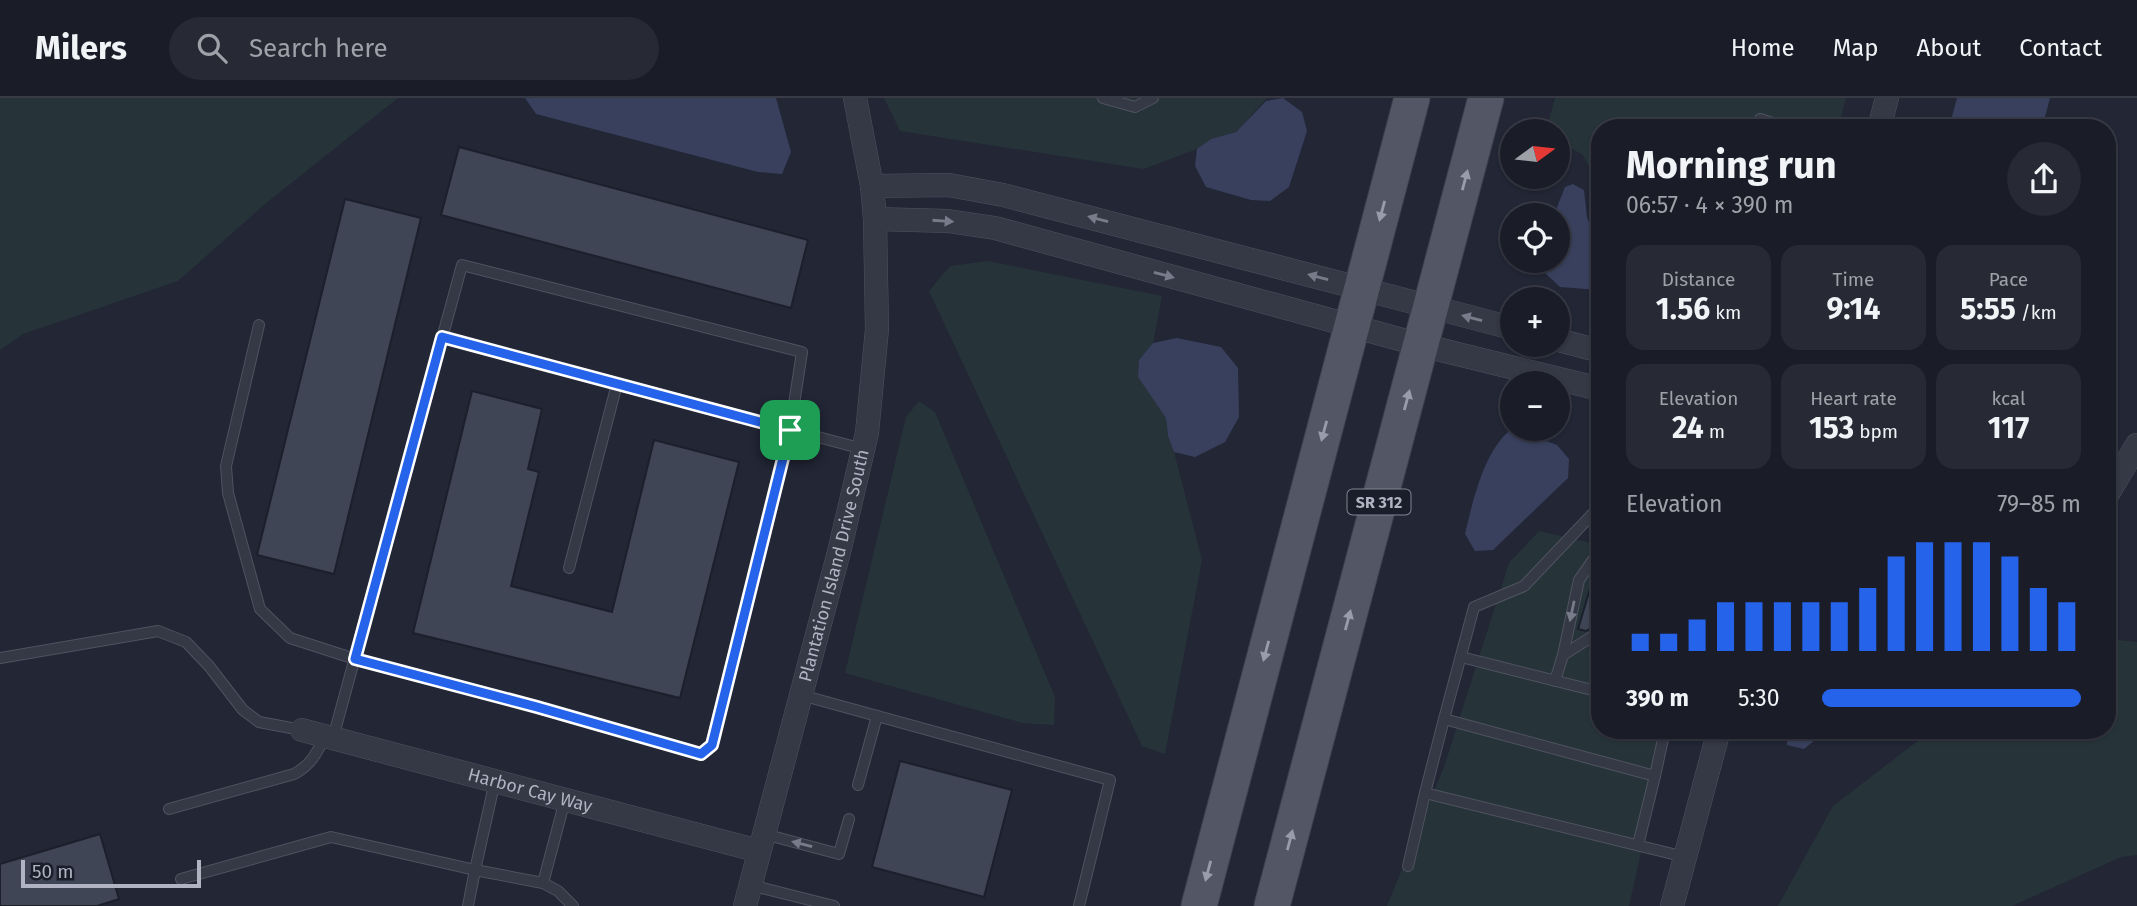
<!DOCTYPE html>
<html lang="en">
<head>
<meta charset="utf-8">
<style>
	body { margin:0; font-family:"Fira Sans",sans-serif; background:#272934; color:#f1f3f6; height:100vh; display:flex; flex-direction:column; font-size:26px; white-space:nowrap }
	* { box-sizing:border-box; margin:0 }
	p { font-size:23px; color:#9fa1a8 }
	.icon { flex:none; width:38px; height:38px; fill:none; stroke:currentColor; stroke-width:2; stroke-linecap:round; stroke-linejoin:round }
	.map { position:relative; flex:1; overflow:hidden }
	.sheet { position:absolute; left:1591px; top:21px; width:525px; height:620px; display:flex; flex-direction:column; background:#1a1c28; border-radius:28px; box-shadow:0 2px 5px #0004,0 0 0 2px #383a45 }
	.sheet>* { flex:none }
	.needle { width:46px; rotate:75deg }
	.fabs { position:absolute; left:1500px; top:21px; display:grid; gap:14px }
	.fabs a { display:grid; place-items:center; width:70px; height:70px; border-radius:50%; background:#1a1c28; box-shadow:0 2px 5px #0004,0 0 0 2px #383a45; font-size:35px }
	.scale { position:absolute; left:21px; bottom:18px; width:180px; box-sizing:border-box; padding-left:7px; border:4px solid #afb3c2; border-top:0; font-size:19px; line-height:24px; white-space:nowrap; color:#afb3c2; -webkit-text-stroke:5px #1a1e2a; paint-order:stroke }
	.pin { position:absolute; display:grid; place-items:center; width:60px; height:60px; color:#fff; margin:-30px; border-radius:14px; box-shadow:0 4px 10px #0006 }
	.round { display:grid; place-items:center; flex:none; width:74px; height:74px; border-radius:37px; background:#272934 }
	.head { display:flex; align-items:center; justify-content:space-between; height:119px; padding:0 35px }
	h1 { font-size:38px; font-weight:700; line-height:52px }
	.metrics { display:grid; grid-template-columns:repeat(3,1fr); gap:10px; height:119px; padding:7px 35px }
	.metrics div { display:grid; align-content:center; border-radius:18px; background:#272934; text-align:center }
	.metrics b { font-size:30px; font-weight:700 }
	.metrics small { font-size:19px; font-weight:400 }
	.metrics p { font-size:19px }
	.chart { height:196px; padding:14px 35px }
	.chart p { display:flex; justify-content:space-between }
	.chart svg { width:100%; height:126px; margin-top:7px; stroke:#2563eb; stroke-width:6 }
	ul { padding:0 35px; list-style:none; font-size:23px }
	li { display:grid; grid-template-columns:112px 84px 1fr; align-items:center; height:52px }
	li i { height:18px; border-radius:9px; background:#2563eb }
	header { display:flex; align-items:center; gap:42px; box-sizing:border-box; height:98px; padding:0 35px; background:#1a1c28; border-bottom:2px solid #383a45 }
	header strong { font-size:33px }
	nav { display:flex; gap:38px; margin-inline-start:auto; font-size:24px }
	.search { width:490px; height:63px; background:#272934; display:flex; align-items:center; gap:18px; box-sizing:border-box; padding:0 24px; border-radius:38px; color:#9fa1a8; font-size:26px }
	.map>svg:first-child { display:block }
	.green { fill:#263439 }
	.water { fill:#38405d }
	.building { fill:#404556; stroke:#1c202c; stroke-width:2 }
	.lines { fill:none; stroke-linecap:round; stroke-linejoin:round }
	.service-casing { stroke:#4f5360; stroke-width:12 }
	.minor-casing { stroke:#4f5360; stroke-width:24 }
	.primary-casing { stroke:#3e424f; stroke-width:37 }
	.service { stroke:#353845; stroke-width:10 }
	.minor { stroke:#353845; stroke-width:23 }
	.primary { stroke:#535765; stroke-width:35 }
	.oneway { fill:#989cab }
	.oneway2 { fill:#787c8a }
	.route-casing { stroke:#fff; stroke-width:14 }
	.route { stroke:#2563eb; stroke-width:9 }
	.labels { text-anchor:middle; stroke-width:6; stroke-linejoin:round; paint-order:stroke }
	.shield { fill:#1a1e2a; stroke:#828694; stroke-width:2 }
	.shield-label { font-size:16px; font-weight:bold; fill:#afb3c2 }
	.street-label { font-size:18px; fill:#afb3c2; stroke:#1a1e2a }
</style>
</head>
<body>
<header>
<strong>Milers</strong>
<div class="search"><svg class="icon" aria-label="search" viewBox="0 0 24 24"><circle cx="10" cy="10" r="6"/><path d="M15 15l6 6"/></svg>Search here</div>
<nav><a>Home</a><a>Map</a><a>About</a><a>Contact</a></nav>
</header>
<div class="map">
<svg width="2137" height="808" viewBox="0 0 2137 808">
	<rect width="100%" height="100%" fill="#222635"/>
	<g class="green">
		<polygon points="0,0 398,0 265,106 178,183 23,236 0,252"/>
		<polygon points="884,0 1267,0 1236,34 1211,41 1197,51 1144,71 900,33"/>
		<polygon points="1555,0 1846,0 1838,30 1600,30 1599,86 1582,56 1558,44 1558,33 1546,33"/>
		<polygon points="988,163 1162,198 1153,245 1139,262 1138,279 1166,320 1168,338 1174,354 1202,462 1165,656 1142,648 929,193 950,168"/>
		<polygon points="919,303 935,314 1055,599 1054,627 1022,625 845,575 906,319"/>
		<polygon points="1539,433 1599,447 1600,632 1668,632 1629,808 1387,808 1444,669 1509,465"/>
		<polygon points="2107,541 2137,544 2137,757 2121,759 2012,808 1778,808 1833,708 1932,632 2107,632"/>
	</g>
	<g class="water">
		<polygon points="525,0 776,0 791,54 782,76 758,74 536,16"/>
		<polygon points="1283,0 1302,14 1307,33 1289,89 1270,103 1251,102 1206,89 1195,68 1197,51 1211,41 1236,34 1266,3"/>
		<polygon points="1957,0 2050,0 2042,30 1949,30"/>
		<polygon points="1573,86 1584,92 1587,119 1599,151 1599,192 1560,189 1544,174 1542,163 1558,163 1558,117 1554,117 1565,89"/>
		<polygon points="1177,240 1221,249 1238,270 1239,319 1225,344 1195,359 1174,354 1168,338 1166,320 1138,279 1139,262 1153,245"/>
		<path d="M1509,333H1519L1557,347L1569,361L1568,380L1493,452L1475,453L1465,436C1473,403 1483,356 1509,333Z"/>
		<polygon points="1787,632 1827,632 1804,651 1787,647"/>
	</g>
	<g class="building">
		<polygon points="459,49 808,142 791,210 441,117"/>
		<polygon points="345,101 421,120 334,476 257,457"/>
		<polygon points="472,293 542,311 528,371 539,374 511,488 612,514 654,342 739,364 680,600 413,535"/>
		<polygon points="1595,474 1600,474 1600,529 1595,528 1586,533 1578,531"/>
		<polygon points="900,663 1012,692 984,799 872,769"/>
		<polygon points="100,736 119,801 97,808 0,808 0,766"/>
	</g>
	<g class="lines">
		<defs>
			<g id="service">
				<polyline points="1103,0 1135,9 1153,0"/>
				<polyline points="1758,30 1760,21 1789,30"/>
				<path d="M259,227L226,368L228,395L260,511L290,540L355,561L537,609L701,656L712,647L790,332L802,254L462,167C419,324 376,482 333,640"/>
				<polyline points="442,239 863,351"/>
				<polyline points="569,470 617,286"/>
				<polyline points="1563,557 1596,536"/>
				<polyline points="1461,559 1600,594"/>
				<polyline points="0,560 158,533 186,544 209,568 243,612 259,624 302,632"/>
				<polyline points="1555,583 1563,557 1579,482 1600,452"/>
				<polyline points="801,597 1110,682 1079,808"/>
				<polyline points="1444,621 1474,509 1524,488 1600,408"/>
				<polyline points="1655,678 1665,632"/>
				<polyline points="495,683 475,772 543,785 565,702"/>
				<polyline points="858,687 877,618"/>
				<path d="M169,711L294,676C311,667 317,655 325,638"/>
				<polyline points="764,736 839,756 849,721"/>
				<polyline points="1638,747 1655,678 1444,621 1425,695 1685,759"/>
				<polyline points="1408,768 1425,695"/>
				<polyline points="181,781 331,739 475,772 468,808"/>
				<polyline points="543,785 558,793 573,808"/>
				<polyline points="750,787 834,808"/>
			</g>
			<g id="minor">
				<polyline points="1879,30 1887,0"/>
				<polyline points="872,88 949,87 1003,97 1512,230"/>
				<polyline points="875,121 948,123 995,130 1421,247 1600,291"/>
				<polyline points="1558,242 1600,253"/>
				<polyline points="2107,397 2137,347"/>
				<path id="s1" d="M302,632L759,753"/>
				<path id="s2" d="M745,808L839,454L867,335L877,231L875,121L872,88L855,0"/>
				<polyline points="1672,808 1719,632"/>
			</g>
			<g id="primary">
				<polyline points="1199,808 1412,0"/>
				<polyline points="1272,808 1486,0"/>
			</g>
		</defs>
		<use href="#service" class="service-casing"/>
		<use href="#minor" class="minor-casing"/>
		<use href="#primary" class="primary-casing"/>
		<use href="#service" class="service"/>
		<use href="#minor" class="minor"/>
		<use href="#primary" class="primary"/>
	</g>
	<defs><path id="oneway-solid" d="M-6-.8H1V-3.2L6.5 0L1 3.2V.8H-6Z" transform="scale(1.75)"/></defs>
	<g class="oneway">
		<use href="#oneway-solid" transform="translate(1465 82) rotate(-75)"/>
		<use href="#oneway-solid" transform="translate(1382 113) rotate(105)"/>
		<use href="#oneway-solid" transform="translate(1407 302) rotate(-75)"/>
		<use href="#oneway-solid" transform="translate(1324 333) rotate(105)"/>
		<use href="#oneway-solid" transform="translate(1348 522) rotate(-75)"/>
		<use href="#oneway-solid" transform="translate(1266 553) rotate(105)"/>
		<use href="#oneway-solid" transform="translate(1290 742) rotate(-75)"/>
		<use href="#oneway-solid" transform="translate(1208 773) rotate(105)"/>
	</g>
	<g class="oneway2">
		<use href="#oneway-solid" transform="translate(1098 121) rotate(-165)"/>
		<use href="#oneway-solid" transform="translate(943 123) rotate(4)"/>
		<use href="#oneway-solid" transform="translate(1164 177) rotate(15)"/>
		<use href="#oneway-solid" transform="translate(1318 179) rotate(-165)"/>
		<use href="#oneway-solid" transform="translate(1472 220) rotate(-165)"/>
		<use href="#oneway-solid" transform="translate(1572 513) rotate(102)"/>
		<use href="#oneway-solid" transform="translate(802 746) rotate(-166)"/>
	</g>
	<g class="lines">
		<defs>
			<polygon id="route" points="442,239 790,332 712,647 701,656 537,609 355,561"/>
		</defs>
		<use href="#route" class="route-casing"/>
		<use href="#route" class="route"/>
	</g>
	<g class="labels">
		<rect class="shield" x="1347.5" y="391.5" width="63" height="25" rx="5"/>
		<g class="shield-label">
			<text x="1379" y="410">SR 312</text>
		</g>
		<g class="street-label">
			<text dy="6" stroke="none"><textPath href="#s2" startOffset="352">Plantation Island Drive South</textPath></text>
			<text dy="6" stroke="none"><textPath href="#s1" startOffset="236">Harbor Cay Way</textPath></text>
		</g>
	</g>
</svg>
<div class="fabs">
<a><svg class="needle" viewBox="-14 -14 28 28"><path d="M0-13l5 13h-10z" fill="#e53935"/><path d="M0 13l5-13h-10z" fill="#9fa1a8"/></svg></a>
<a><svg class="icon" aria-label="locate" viewBox="0 0 24 24"><circle cx="12" cy="12" r="6"/><path d="M12 2v4M12 18v4M2 12h4M18 12h4"/></svg></a>
<a>+</a>
<a>−</a>
</div>
<div class="scale">50 m</div>
<div class="pin" style="left:790px;top:332px;background:#1e9e55"><svg class="icon" aria-label="arrive" viewBox="0 0 24 24"><path d="M6 21V4h12l-3 4 3 4H6"/></svg></div>
<section class="sheet">
<div class="head"><div><h1>Morning run</h1><p>06:57 · 4 × 390 m</p></div><a class="round"><svg class="icon" aria-label="share" viewBox="0 0 24 24"><path d="M12 15V3M7 8l5-5 5 5M5 13v7h14v-7"/></svg></a></div>
<div class="metrics">
<div><p>Distance</p><b>1.56<small> km</small></b></div>
<div><p>Time</p><b>9:14</b></div>
<div><p>Pace</p><b>5:55<small> /km</small></b></div>
</div>
<div class="metrics">
<div><p>Elevation</p><b>24<small> m</small></b></div>
<div><p>Heart rate</p><b>153<small> bpm</small></b></div>
<div><p>kcal</p><b>117</b></div>
</div>
<div class="chart"><p><span>Elevation</span>79–85 m</p>
<svg viewBox="0 0 160 44" preserveAspectRatio="none"><path d="M5 44V38M15 44V38M25 44V33M35 44V27M45 44V27M55 44V27M65 44V27M75 44V27M85 44V22M95 44V11M105 44V6M115 44V6M125 44V6M135 44V11M145 44V22M155 44V27"/></svg>
</div>
<ul>
<li><b>390 m</b>5:30<i style="width:100%"></i></li>
</ul>
</section>
</div>
</body>
</html>
